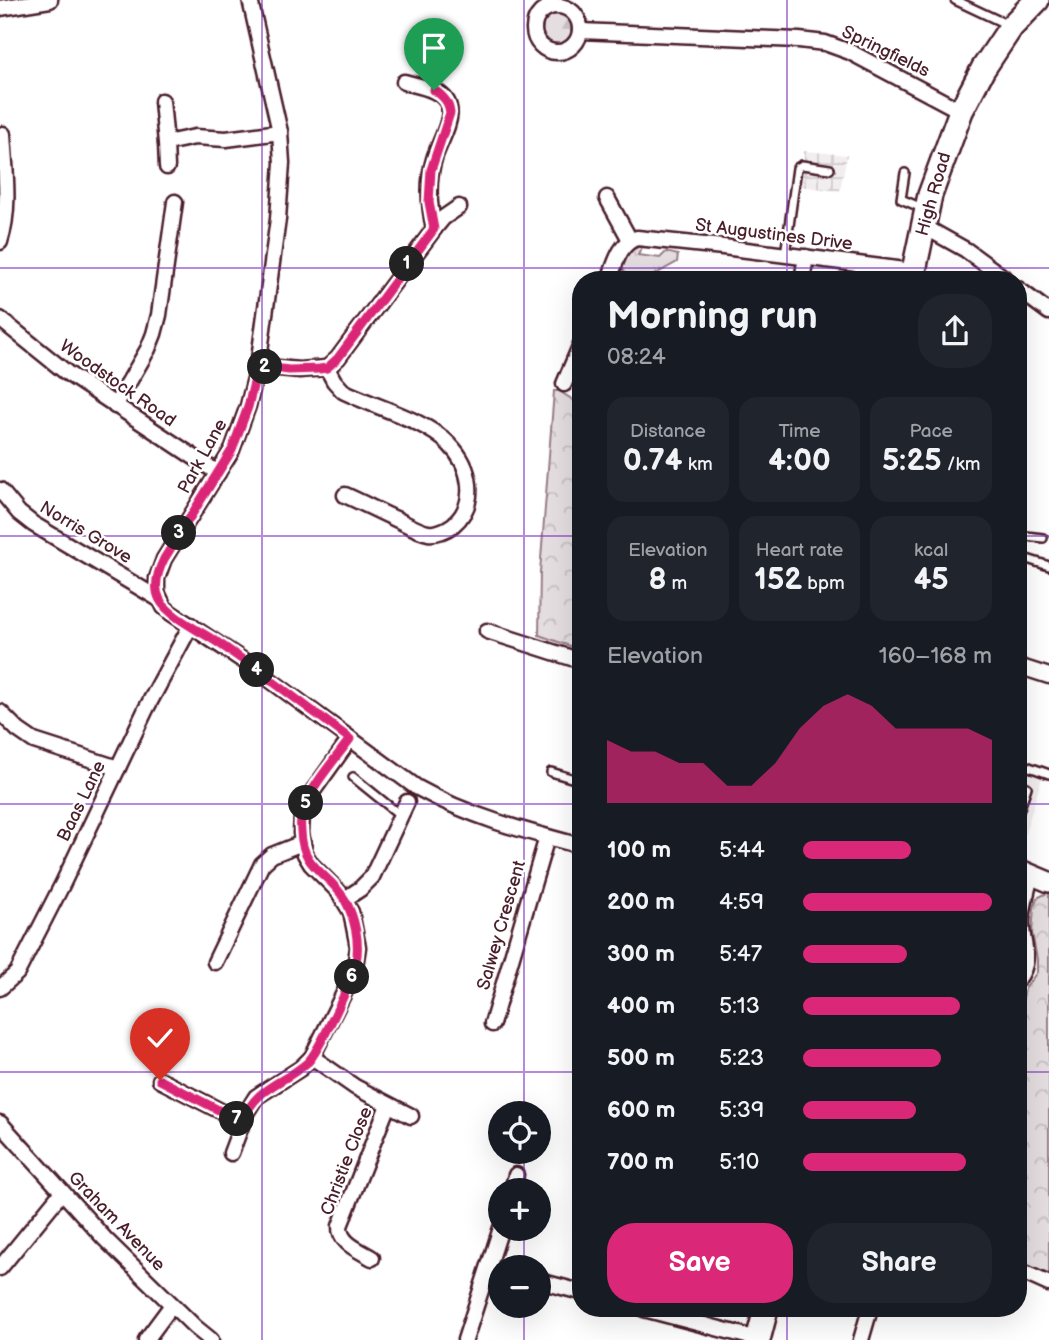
<!DOCTYPE html>
<html lang="en">
<head>
<meta charset="utf-8">
<style>
	body { margin:0; font-family:"Balsamiq Sans",sans-serif; background:#20242c; color:#f1f3f6; height:100vh; display:flex; flex-direction:column; font-size:26px; white-space:nowrap }
	* { box-sizing:border-box; margin:0 }
	p { font-size:23px; color:#9ea1a6 }
	.icon { flex:none; width:38px; height:38px; fill:none; stroke:currentColor; stroke-width:2; stroke-linecap:round; stroke-linejoin:round }
	.map { position:relative; flex:1; overflow:hidden }
	.panel { position:absolute; left:572px; top:271px; width:455px; height:1046px; display:flex; flex-direction:column; background:#171b24; border-radius:28px; box-shadow:0 7px 28px #0002 }
	.panel>* { flex:none }
	.controls { position:absolute; left:488px; top:1101px; display:grid; gap:14px }
	.controls a { display:grid; place-items:center; width:63px; height:63px; border-radius:50%; background:#171b24; box-shadow:0 7px 28px #0002; font-size:35px }
	.pin { position:absolute; display:grid; place-items:center; width:60px; height:60px; color:#fff; margin:-72px -30px; border-radius:50% 50% 50% 0; rotate:-45deg; box-shadow:0 0 7px #0007 }
	.pin .icon { rotate:45deg }
	.km { position:absolute; width:35px; height:35px; margin:-18px; border-radius:50%; background:#222; color:#fff; font-size:19px; line-height:35px; text-align:center }
	.round { display:grid; place-items:center; flex:none; width:74px; height:74px; border-radius:28px; background:#20242c }
	.head { display:flex; align-items:center; justify-content:space-between; height:119px; padding:0 35px }
	h1 { font-size:38px; font-weight:700; line-height:52px }
	.metrics { display:grid; grid-template-columns:repeat(3,1fr); gap:10px; height:119px; padding:7px 35px }
	.metrics div { display:grid; align-content:center; border-radius:18px; background:#20242c; text-align:center }
	.metrics b { font-size:30px; font-weight:700 }
	.metrics small { font-size:19px; font-weight:400 }
	.metrics p { font-size:19px }
	.chart { height:196px; padding:14px 35px }
	.chart p { display:flex; justify-content:space-between }
	.chart svg { width:100%; height:126px; margin-top:7px; fill:#db2777; opacity:.7 }
	.action { display:flex; gap:14px; margin-top:auto; padding:14px 35px }
	.action a { flex:1; height:80px; border-radius:28px; background:#db2777; color:#fff; font-size:28px; font-weight:700; line-height:80px; text-align:center }
	.action a+a { background:#20242c; color:#f1f3f6 }
	ul { padding:0 35px; list-style:none; font-size:23px }
	li { display:grid; grid-template-columns:112px 84px 1fr; align-items:center; height:52px }
	li i { height:18px; border-radius:9px; background:#db2777 }
	.map>svg:first-child { display:block }
	.built { fill:#f2eeef }
	.industrial { fill:url(#industrial-grid) }
	.grass { fill:url(#grass-tufts); stroke:#987e86; stroke-width:2 }
	.forest { fill:url(#forest-firs); stroke:#987e86; stroke-width:2 }
	.park { fill:url(#park-crowns); stroke:#987e86; stroke-width:2 }
	.lines { fill:none; stroke-linecap:round; stroke-linejoin:round }
	.service-casing { stroke:#4a1f2b; stroke-width:12 }
	.minor-casing { stroke:#4a1f2b; stroke-width:19 }
	.secondary-casing { stroke:#4a1f2b; stroke-width:24 }
	.primary-casing { stroke:#4a1f2b; stroke-width:28 }
	.service { stroke:#fff; stroke-width:7 }
	.minor { stroke:#fff; stroke-width:14 }
	.secondary { stroke:#fff; stroke-width:19 }
	.primary { stroke:#fff; stroke-width:23 }
	.route-casing { stroke:#fff; stroke-width:14 }
	.route { stroke:#db2777; stroke-width:9 }
	.grid { fill:none; stroke:#7b2cbf; stroke-width:2; stroke-opacity:0.55 }
	.labels { text-anchor:middle; stroke-width:5; stroke-linejoin:round; paint-order:stroke }
	.street-label { font-size:18px; fill:#4a1f2b; stroke:#fff }
</style>
</head>
<body>
<div class="map">
<svg width="1049" height="1340" viewBox="0 0 1049 1340">
	<defs>
		<pattern id="industrial-grid" width="8" height="8" patternUnits="userSpaceOnUse" patternTransform="scale(1.75)"><rect width="8" height="8" fill="#f2eeef"/><path d="M0 4h8M4 0v8" fill="none" stroke="#d1cccd"/></pattern>
		<pattern id="grass-tufts" width="24" height="20" patternUnits="userSpaceOnUse" patternTransform="scale(1.75)"><rect width="24" height="20" fill="#e5dee0"/><path d="M3 7l-1-3M5 7V3M7 7l1-3M15 17l-1-3M17 17v-4M19 17l1-3" fill="none" stroke="#c6bec0"/></pattern>
		<pattern id="forest-firs" width="22" height="20" patternUnits="userSpaceOnUse" patternTransform="scale(1.75)"><rect width="22" height="20" fill="#e5dee0"/><path d="M5 1l3.5 6h-7zM16 11l3.5 6h-7z" fill="#c6bec0"/></pattern>
		<pattern id="park-crowns" width="20" height="18" patternUnits="userSpaceOnUse" patternTransform="scale(1.75)"><rect width="20" height="18" fill="#e5dee0"/><path d="M2 6a3 3 0 1 1 6 0M12 15a3 3 0 1 1 6 0" fill="none" stroke="#c6bec0"/></pattern>
	</defs>
	<rect width="100%" height="100%" fill="#fff"/>
	<filter id="ink" filterUnits="userSpaceOnUse"><feTurbulence type="fractalNoise" baseFrequency=".0143" numOctaves="2"/><feDisplacementMap in="SourceGraphic" scale="14" xChannelSelector="R" yChannelSelector="G"/><feConvolveMatrix kernelMatrix="1 2 1 2 8 2 1 2 1" color-interpolation-filters="sRGB"/></filter>
	<g filter="url(#ink)">
		<polygon class="built" points="1019,770 1042,778 1019,853"/>
		<polygon class="industrial" points="804,151 847,155 840,191 790,185 793,164 803,161"/>
		<polygon class="grass" points="637,247 642,247 638,255 660,258 666,252 678,255 677,262 645,280 623,280 625,273 621,265 626,253"/>
		<circle class="forest" cx="556" cy="30" r="17"/>
		<g class="park">
			<polygon points="554,391 559,391 581,405 581,650 539,635 540,572"/>
			<polygon points="1047,893 1049,893 1049,1275 1018,1262 1019,1015 1025,989 1037,972 1037,959 1032,933 1034,908 1037,898"/>
		</g>
		<g class="lines">
			<defs>
				<g id="service">
					<polyline points="955,0 1008,25"/>
					<polyline points="545,8 546,0"/>
					<polyline points="905,173 901,199 922,208"/>
					<polyline points="785,255 797,168 802,165 830,169"/>
					<polyline points="1018,535 1043,538"/>
					<polyline points="1024,558 1049,566"/>
					<polyline points="1018,763 1049,774"/>
					<polyline points="551,772 581,781"/>
					<polyline points="353,777 400,815"/>
					<polyline points="1018,784 1027,787 1018,814"/>
				</g>
				<g id="minor">
					<path d="M250,0L280,132L282,163L278,219L258,366L248,406L232,450L164,559L157,578V592L164,607L171,613L247,663L416,787C468,816 524,831 581,846"/>
					<circle cx="557" cy="29" r="23"/>
					<polyline points="0,8 50,0"/>
					<polyline points="580,31 799,40 825,43 850,52 961,111"/>
					<path d="M404,82C418,86 445,89 449,107C453,121 438,145 434,159C427,182 429,206 434,229"/>
					<polyline points="162,101 166,143 167,167"/>
					<polyline points="166,143 195,137 226,139 280,132"/>
					<polyline points="607,198 630,240"/>
					<polyline points="923,226 966,250 1007,280"/>
					<path d="M0,242C11,207 5,170 3,134"/>
					<path d="M609,280C615,265 619,243 637,238L723,247L913,271"/>
					<polyline points="802,280 806,257"/>
					<polyline points="1018,289 1049,312"/>
					<polyline points="0,319 67,373 218,473"/>
					<path d="M258,366L299,370L327,368L334,381L343,391C374,407 426,420 449,444C471,466 479,503 453,525C446,530 437,534 428,533C418,531 408,525 398,520C380,512 363,503 345,495"/>
					<polyline points="327,368 338,358 434,229 443,218 459,207"/>
					<polyline points="564,384 581,344"/>
					<polyline points="115,406 148,349 154,334 159,315 175,202"/>
					<polyline points="0,490 19,513 33,524 159,599"/>
					<polyline points="487,631 581,661"/>
					<polyline points="1018,666 1049,676"/>
					<polyline points="0,712 18,730 34,741 118,768"/>
					<polyline points="345,899 360,889 372,877 407,802"/>
					<polyline points="215,962 262,864 272,855 302,843"/>
					<path d="M1018,979C1034,958 1020,942 1022,919C1023,905 1028,889 1031,875"/>
					<polyline points="0,988 17,973 63,883 146,709 191,625"/>
					<polyline points="492,1024 547,837"/>
					<polyline points="312,1057 355,1087 411,1116"/>
					<polyline points="160,1080 242,1122"/>
					<polyline points="0,1123 105,1239 195,1327 211,1340"/>
					<polyline points="231,1153 246,1113 256,1097 301,1068 312,1057 354,973 358,947 351,912 338,891 311,864 305,854 301,833 302,815 308,798 350,739"/>
					<polyline points="512,1190 516,1175"/>
					<path d="M372,1258C359,1250 339,1243 340,1226L388,1105"/>
					<polyline points="0,1268 62,1192"/>
					<polyline points="1018,1270 1049,1284"/>
					<polyline points="539,1281 581,1292"/>
					<polyline points="644,1309 758,1339"/>
					<polyline points="146,1340 172,1305"/>
					<polyline points="465,1340 501,1228"/>
					<polyline points="861,1340 870,1309"/>
				</g>
				<polyline id="secondary" points="1018,869 1049,882"/>
				<g id="primary">
					<polyline points="912,280 930,195 961,111 983,69 1011,27 1037,0"/>
					<polyline points="758,1340 766,1309"/>
				</g>
			</defs>
			<use href="#service" class="service-casing"/>
			<use href="#minor" class="minor-casing"/>
			<use href="#secondary" class="secondary-casing"/>
			<use href="#primary" class="primary-casing"/>
			<use href="#service" class="service"/>
			<use href="#minor" class="minor"/>
			<use href="#secondary" class="secondary"/>
			<use href="#primary" class="primary"/>
		</g>
	</g>
	<g class="lines" filter="url(#ink)">
		<defs>
			<path id="route" d="M160,1080L242,1122C256,1086 282,1085 308,1062C318,1052 354,978 356,962C360,942 355,918 345,900C329,872 302,870 301,831C300,822 301,813 305,805C314,783 336,758 350,739C307,707 264,674 220,644C204,633 168,616 160,600C153,587 158,571 164,559L232,450L248,407L258,366L289,370L319,369L327,368L338,358L434,229L429,202L431,170L450,113C449,102 443,96 434,90"/>
		</defs>
		<use href="#route" class="route-casing"/>
		<use href="#route" class="route"/>
	</g>
	<path class="grid" d="M262,0V1340M524,0V1113M787,0V280M0,268H1049M0,536H581M1018,536H1049M0,804H581M1018,804H1049M0,1072H581M1018,1072H1049M524,1152V1190M524,1228V1267M524,1306V1340M787,1309V1340"/>
	<g class="labels">
		<g class="street-label">
			<text transform="translate(886 51) rotate(26)" y="6">Springfields</text>
			<text transform="translate(933 194) rotate(-74)" y="6">High Road</text>
			<text transform="translate(774 234) rotate(7)" y="6">St Augustines Drive</text>
			<text transform="translate(118 383) rotate(35)" y="6">Woodstock Road</text>
			<text transform="translate(202 456) rotate(-61)" y="6">Park Lane</text>
			<text transform="translate(86 532) rotate(31)" y="6">Norris Grove</text>
			<text transform="translate(81 801) rotate(-64)" y="6">Baas Lane</text>
			<text transform="translate(501 925) rotate(-74)" y="6">Salwey Crescent</text>
			<text transform="translate(346 1161) rotate(-69)" y="6">Christie Close</text>
			<text transform="translate(117 1221) rotate(46)" y="6">Graham Avenue</text>
		</g>
	</g>
</svg>
<div class="controls">
<a><svg class="icon" aria-label="locate" viewBox="0 0 24 24"><circle cx="12" cy="12" r="6"/><path d="M12 2v4M12 18v4M2 12h4M18 12h4"/></svg></a>
<a>+</a>
<a>−</a>
</div>
<div class="pin" style="left:434px;top:90px;background:#1e9e55"><svg class="icon" aria-label="arrive" viewBox="0 0 24 24"><path d="M6 21V4h12l-3 4 3 4H6"/></svg></div>
<div class="pin" style="left:160px;top:1080px;background:#d93025"><svg class="icon" aria-label="check" viewBox="0 0 24 24"><path d="M5 12l5 5 9-10"/></svg></div>
<b class="km" style="left:407px;top:264px">1</b>
<b class="km" style="left:265px;top:367px">2</b>
<b class="km" style="left:179px;top:533px">3</b>
<b class="km" style="left:257px;top:670px">4</b>
<b class="km" style="left:306px;top:803px">5</b>
<b class="km" style="left:352px;top:977px">6</b>
<b class="km" style="left:237px;top:1119px">7</b>
<section class="panel">
<div class="head"><div><h1>Morning run</h1><p>08:24</p></div><a class="round"><svg class="icon" aria-label="share" viewBox="0 0 24 24"><path d="M12 15V3M7 8l5-5 5 5M5 13v7h14v-7"/></svg></a></div>
<div class="metrics">
<div><p>Distance</p><b>0.74<small> km</small></b></div>
<div><p>Time</p><b>4:00</b></div>
<div><p>Pace</p><b>5:25<small> /km</small></b></div>
</div>
<div class="metrics">
<div><p>Elevation</p><b>8<small> m</small></b></div>
<div><p>Heart rate</p><b>152<small> bpm</small></b></div>
<div><p>kcal</p><b>45</b></div>
</div>
<div class="chart"><p><span>Elevation</span>160–168 m</p>
<svg viewBox="0 0 160 44" preserveAspectRatio="none"><path d="M0 44V22L10 26L20 26L30 30L40 30L50 38L60 38L70 30L80 18L90 10L100 6L110 10L120 18L130 18L140 18L150 18L160 22V44z"/></svg>
</div>
<ul>
<li><b>100 m</b>5:44<i style="width:57%"></i></li>
<li><b>200 m</b>4:59<i style="width:100%"></i></li>
<li><b>300 m</b>5:47<i style="width:55%"></i></li>
<li><b>400 m</b>5:13<i style="width:83%"></i></li>
<li><b>500 m</b>5:23<i style="width:73%"></i></li>
<li><b>600 m</b>5:39<i style="width:60%"></i></li>
<li><b>700 m</b>5:10<i style="width:86%"></i></li>
</ul>
<div class="action"><a>Save</a><a>Share</a></div>
</section>
</div>
</body>
</html>
